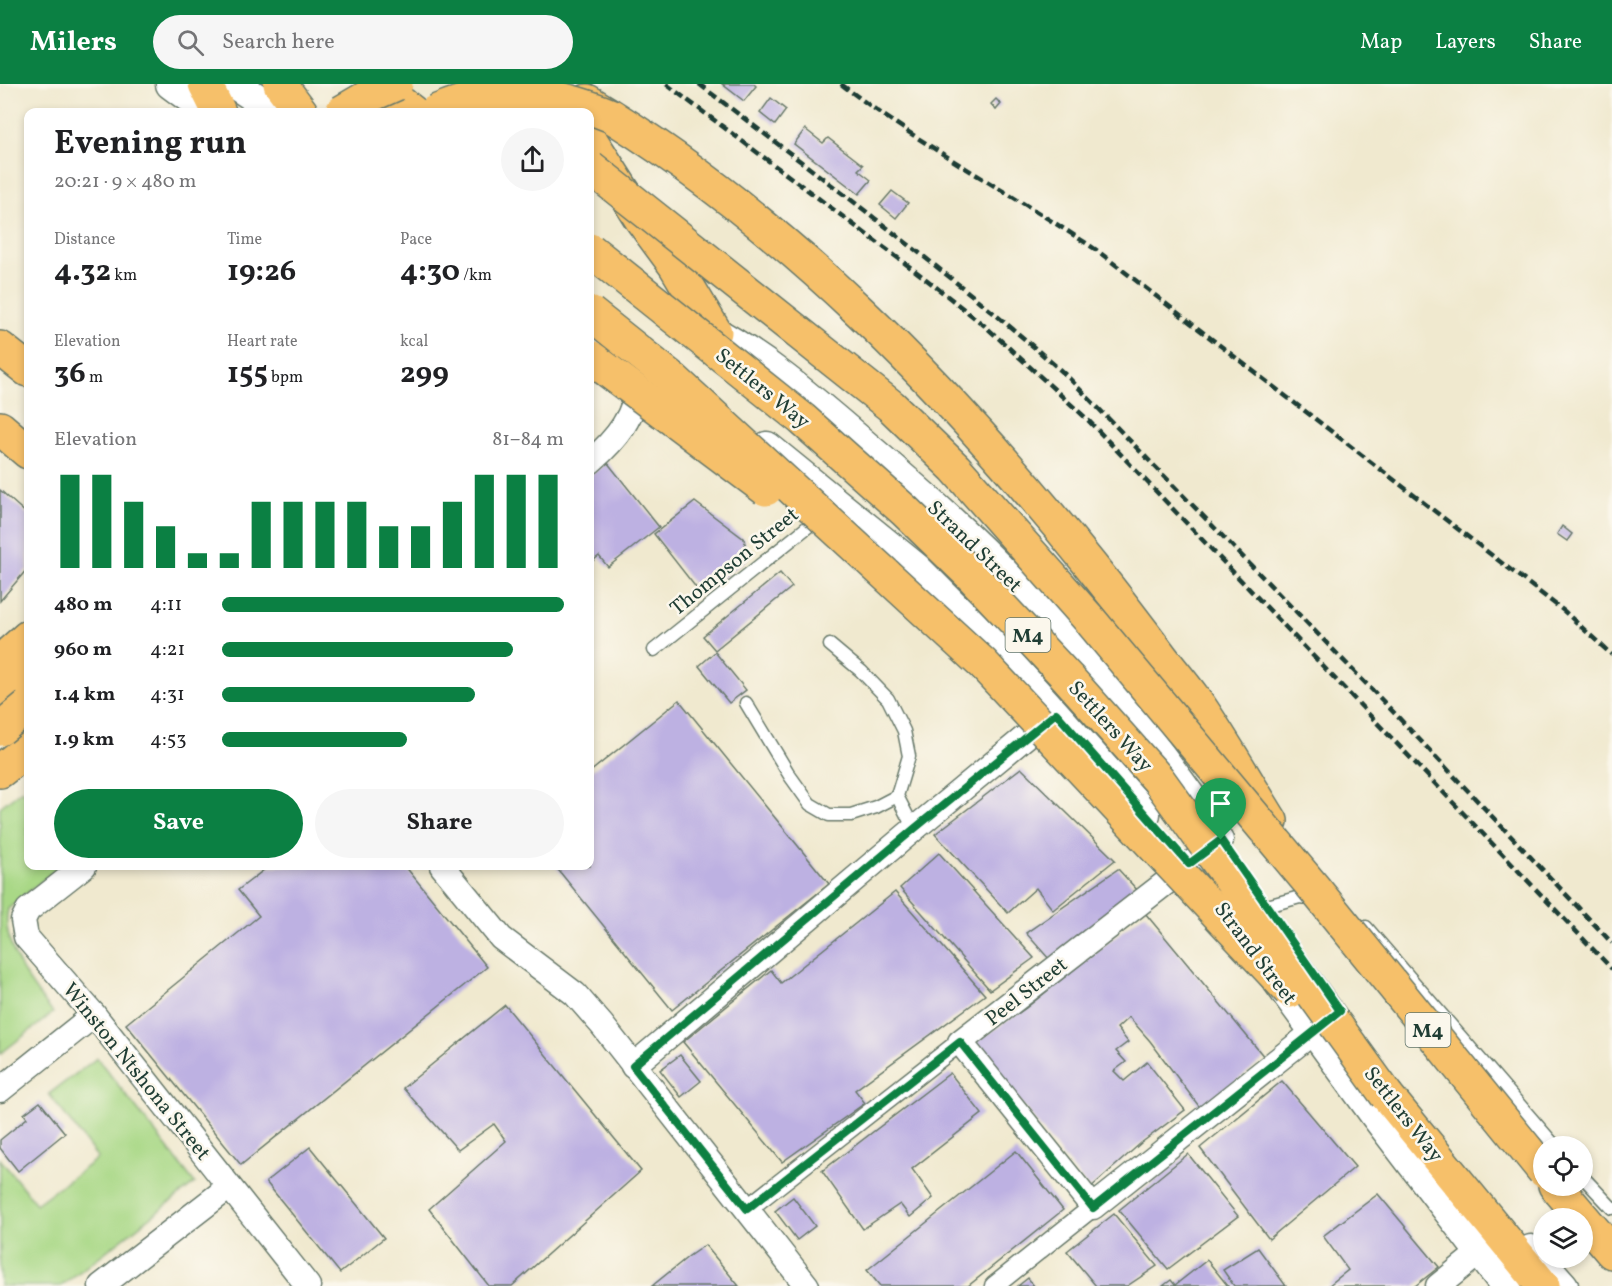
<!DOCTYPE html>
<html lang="en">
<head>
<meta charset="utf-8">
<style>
	body { margin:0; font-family:Vollkorn,serif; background:#f6f6f6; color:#202124; height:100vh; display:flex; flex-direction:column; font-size:22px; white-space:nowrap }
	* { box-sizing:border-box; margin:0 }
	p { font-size:20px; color:#757577 }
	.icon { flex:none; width:33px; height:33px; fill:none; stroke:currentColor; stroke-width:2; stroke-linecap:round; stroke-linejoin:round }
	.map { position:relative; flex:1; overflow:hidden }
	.drawer { position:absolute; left:24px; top:24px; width:570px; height:762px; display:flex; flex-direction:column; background:#fff; border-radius:12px; box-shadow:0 3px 9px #0003 }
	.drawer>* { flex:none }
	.buttons { position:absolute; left:1533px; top:1052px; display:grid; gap:12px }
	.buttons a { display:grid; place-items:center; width:60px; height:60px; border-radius:50%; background:#fff; box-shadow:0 3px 9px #0003; font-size:30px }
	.pin { position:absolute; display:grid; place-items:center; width:51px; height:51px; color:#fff; margin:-62px -26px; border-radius:50% 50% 50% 0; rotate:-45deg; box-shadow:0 0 6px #0007 }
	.pin .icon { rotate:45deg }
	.round { display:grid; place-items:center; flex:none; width:63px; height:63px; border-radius:32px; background:#f6f6f6 }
	.headline { display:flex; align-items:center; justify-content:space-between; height:102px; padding:0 30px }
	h1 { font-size:33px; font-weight:700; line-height:45px }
	.figures { display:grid; grid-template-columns:repeat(3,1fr); gap:9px; height:102px; padding:6px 30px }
	.figures div { display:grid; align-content:center }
	.figures b { font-size:30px; font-weight:700 }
	.figures small { font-size:16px; font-weight:400 }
	.figures p { font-size:16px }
	.chart { height:168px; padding:12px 30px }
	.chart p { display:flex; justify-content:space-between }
	.chart svg { width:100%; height:108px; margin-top:6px; stroke:#0b8043; stroke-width:6 }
	.action { display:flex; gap:12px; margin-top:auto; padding:12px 30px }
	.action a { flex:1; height:69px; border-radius:36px; background:#0b8043; color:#fff; font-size:24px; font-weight:700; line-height:69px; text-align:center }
	.action a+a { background:#f6f6f6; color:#202124 }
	ul { padding:0 30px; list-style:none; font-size:20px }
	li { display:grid; grid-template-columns:96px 72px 1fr; align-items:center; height:45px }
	li i { height:15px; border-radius:8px; background:#0b8043 }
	header { display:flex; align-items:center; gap:36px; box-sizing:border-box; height:84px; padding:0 30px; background:#0b8043; color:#fff }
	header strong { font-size:28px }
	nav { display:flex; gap:33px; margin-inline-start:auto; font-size:21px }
	.search { width:420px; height:54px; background:#f6f6f6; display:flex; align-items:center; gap:15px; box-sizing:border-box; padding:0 21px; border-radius:33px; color:#757577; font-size:22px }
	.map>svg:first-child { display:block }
	.green { fill:#a9d886; stroke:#648a5d; stroke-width:1.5 }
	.building { fill:#bdb1e2 }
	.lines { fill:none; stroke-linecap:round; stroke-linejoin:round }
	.service-casing { stroke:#68796a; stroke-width:15 }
	.pedestrian-casing { stroke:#68796a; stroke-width:21 }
	.minor-casing { stroke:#68796a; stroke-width:27 }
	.tertiary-casing { stroke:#68796a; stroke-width:33 }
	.primary-casing { stroke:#68796a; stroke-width:36 }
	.motorway-casing { stroke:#68796a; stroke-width:36 }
	.service { stroke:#fff; stroke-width:12 }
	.pedestrian { stroke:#fff; stroke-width:18 }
	.minor { stroke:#fff; stroke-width:24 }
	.tertiary { stroke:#fff; stroke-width:30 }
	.primary { stroke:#f6c06b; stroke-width:33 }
	.motorway { stroke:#f6c06b; stroke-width:33 }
	.rail { stroke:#1f3d34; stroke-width:4.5; stroke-dasharray:9 4.5; stroke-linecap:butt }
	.motorway-bridge-casing { stroke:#68796a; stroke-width:36; stroke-linecap:butt }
	.motorway-bridge { stroke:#f6c06b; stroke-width:33 }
	.route-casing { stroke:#fff; stroke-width:12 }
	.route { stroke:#0b8043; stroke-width:8 }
	.labels { text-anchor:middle; stroke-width:5; stroke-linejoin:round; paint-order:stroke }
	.shield { fill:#fbf7ec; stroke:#61756b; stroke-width:1.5 }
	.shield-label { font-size:20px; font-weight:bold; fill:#1f3d34 }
	.street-label { font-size:21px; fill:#1f3d34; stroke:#fbf7ec }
</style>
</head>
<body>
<header>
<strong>Milers</strong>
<div class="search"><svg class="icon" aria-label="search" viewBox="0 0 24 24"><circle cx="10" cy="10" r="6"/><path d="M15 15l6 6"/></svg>Search here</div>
<nav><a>Map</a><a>Layers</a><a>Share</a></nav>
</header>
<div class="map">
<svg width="1612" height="1202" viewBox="0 0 1612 1202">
	<rect width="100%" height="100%" fill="#fbf7ec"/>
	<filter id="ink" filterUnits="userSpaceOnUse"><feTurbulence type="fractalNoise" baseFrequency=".0167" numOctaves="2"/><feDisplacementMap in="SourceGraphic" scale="12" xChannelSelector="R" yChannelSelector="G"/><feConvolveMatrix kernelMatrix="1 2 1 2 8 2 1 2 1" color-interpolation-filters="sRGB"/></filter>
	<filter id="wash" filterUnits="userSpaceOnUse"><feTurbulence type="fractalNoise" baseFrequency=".008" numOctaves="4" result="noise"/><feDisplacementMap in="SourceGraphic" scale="24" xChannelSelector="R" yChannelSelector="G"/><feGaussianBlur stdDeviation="1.35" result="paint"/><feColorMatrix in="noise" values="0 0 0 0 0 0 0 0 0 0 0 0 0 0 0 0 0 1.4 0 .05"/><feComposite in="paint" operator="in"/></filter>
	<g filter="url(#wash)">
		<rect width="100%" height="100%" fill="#f0e9cf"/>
		<g class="green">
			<path d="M22,706L28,713V782H60L8,825C0,861 32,903 53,929L0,970V723Z"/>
			<polygon points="97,974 195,1099 61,1202 0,1202 0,1075 36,1120 98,1074 49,1010"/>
		</g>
		<g id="blocks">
			<g class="building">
				<polygon points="722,0 754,0 756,2 744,17"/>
				<polygon points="771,14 786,26 775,41 760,29"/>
				<polygon points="996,15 1001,20 996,26 991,20"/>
				<polygon points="805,45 823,59 828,54 863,81 858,86 871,96 859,110 794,60"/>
				<polygon points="892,107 908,119 896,134 880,121"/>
				<polygon points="607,378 659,443 608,483 599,472 590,479 590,392"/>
				<polygon points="0,406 28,431 28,484 0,517"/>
				<polygon points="695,418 744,455 748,474 701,510 654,450"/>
				<polygon points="1562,442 1572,450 1567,457 1557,450"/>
				<polygon points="780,489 792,503 715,566 703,552"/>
				<polygon points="715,568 746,606 729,619 699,582"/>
				<polygon points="679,616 829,800 672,926 555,782 590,782 590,688"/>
				<polygon points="1021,684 1115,776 1053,826 1036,804 1008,829 935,750"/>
				<polygon points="939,769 1034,874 990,906 900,804"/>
				<polygon points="269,782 405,782 487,883 241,1081 126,940 259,832 238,806"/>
				<polygon points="1118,785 1138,807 1050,876 1026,849"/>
				<polygon points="895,808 985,911 855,1006 865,1019 782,1078 683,958 771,886 781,899"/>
				<polygon points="1145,829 1265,974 1201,1025 1150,957 1129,933 1117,944 1128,958 1116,967 1126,978 1114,987 1124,997 1147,978 1185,1026 1141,1059 1089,1105 974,960 1026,924"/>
				<polygon points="505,921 641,1087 512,1202 489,1202 429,1125 506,1057 494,1040 458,1066 403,1004"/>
				<polygon points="680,971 701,997 681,1013 660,986"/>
				<polygon points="950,989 982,1030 912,1085 933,1114 910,1133 900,1120 863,1145 822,1087"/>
				<polygon points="1282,997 1355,1083 1269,1155 1200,1064"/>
				<polygon points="40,1018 65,1049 18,1087 0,1064 0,1056 27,1034 24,1030"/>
				<polygon points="310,1063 384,1154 340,1189 266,1098"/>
				<polygon points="1016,1067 1063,1126 968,1202 880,1202 867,1186"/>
				<polygon points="1188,1070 1238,1132 1168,1185 1119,1126"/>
				<polygon points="1378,1110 1439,1183 1415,1202 1328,1202 1348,1186 1323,1152"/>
				<polygon points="793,1113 815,1142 797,1156 775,1127"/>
				<polygon points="1114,1130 1157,1182 1127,1202 1096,1202 1067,1167"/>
				<polygon points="705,1161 739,1202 652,1202 689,1172"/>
				<polygon points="1258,1164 1286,1202 1234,1202 1223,1186"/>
				<polygon points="1207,1176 1228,1202 1163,1202 1171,1196 1175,1201"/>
				<polygon points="1028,1194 1034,1202 1018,1202"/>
			</g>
		</g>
	</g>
	<g filter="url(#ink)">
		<use href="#blocks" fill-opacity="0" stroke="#68796a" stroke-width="1.5"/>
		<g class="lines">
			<defs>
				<g id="service">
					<polyline points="830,561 861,587 888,615 904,647 909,672 897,712 914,745"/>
					<polyline points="654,566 820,433"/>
					<polyline points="746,619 790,692 810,720 829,731 851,731 876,723 897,712"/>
					<polyline points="1257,829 1267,822 1300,813 1314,816"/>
					<polyline points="1366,843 1555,1062"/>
					<polyline points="1582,1092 1612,1124"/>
				</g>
				<g id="pedestrian">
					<polyline points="747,1125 960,958"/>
					<polyline points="994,1202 1093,1123"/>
				</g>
				<g id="minor">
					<path d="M590,378C616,356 637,331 638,295"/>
					<polyline points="1221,756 960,958 1093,1123 1327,937"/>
					<polyline points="84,782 28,826 23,836 26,853 94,931 308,1202"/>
					<polyline points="442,782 501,854 575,910 602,941 807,1202"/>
					<polyline points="633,982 914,745 1052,631"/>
					<polyline points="0,1006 94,931"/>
					<polyline points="101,1202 229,1103"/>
					<polyline points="1438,1202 1480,1168"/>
				</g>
				<g id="tertiary">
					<polyline points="171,0 209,28"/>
					<polyline points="235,0 259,16 282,28"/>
					<path d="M705,243C763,273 812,316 861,358C917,406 973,455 1023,509C1092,583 1156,662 1213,745"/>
					<polyline points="767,363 917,485 992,560 1145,730"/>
					<polyline points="1272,889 1376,1032 1506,1202"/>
					<polyline points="1531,1166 1563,1202"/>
				</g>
				<g id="primary">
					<polyline points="0,264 28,286"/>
					<polyline points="0,344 28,368"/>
					<polyline points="0,578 28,553"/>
					<polyline points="0,687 28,665"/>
				</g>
				<g id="motorway">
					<polyline points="205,0 219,28"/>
					<polyline points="280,0 301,28"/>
					<polyline points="376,0 412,28"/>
					<path d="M587,17C784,135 949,305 1091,482C1115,512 1139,543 1162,574C1175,591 1190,608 1202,626C1226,662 1248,700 1271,737"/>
					<polyline points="590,55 641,135 675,181 715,248"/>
					<polyline points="0,612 28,589"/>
					<polyline points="1387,1012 1543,1202"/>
					<polyline points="1555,1101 1612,1168"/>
				</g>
			</defs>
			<use href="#service" class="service-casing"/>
			<use href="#pedestrian" class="pedestrian-casing"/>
			<use href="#minor" class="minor-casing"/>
			<use href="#tertiary" class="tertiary-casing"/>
			<use href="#primary" class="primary-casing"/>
			<use href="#motorway" class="motorway-casing"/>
			<use href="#service" class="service"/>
			<use href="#pedestrian" class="pedestrian"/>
			<use href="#minor" class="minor"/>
			<use href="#tertiary" class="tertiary"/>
			<use href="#primary" class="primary"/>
			<use href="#motorway" class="motorway"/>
			<g class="rail">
				<polyline points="666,0 922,192 985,242 1087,335 1612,885"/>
				<path d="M699,0C823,95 950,188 1067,292L1381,615L1612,859"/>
				<path d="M841,0C921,62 1011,109 1095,165L1564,527L1612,571"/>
			</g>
			<defs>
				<g id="motorway-bridge">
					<polyline points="342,28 371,11 396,0"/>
					<path d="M435,28C500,0 548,6 612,32"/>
					<polyline points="590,83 891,322 955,384 1090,536 1314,804 1544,1087"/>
					<polyline points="590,166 802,335 905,427 973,493 1068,594 1158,695 1387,1012"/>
					<polyline points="590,229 673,295 983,580 1290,907"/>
					<polyline points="590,273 766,405"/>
					<polyline points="0,645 28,622"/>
				</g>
			</defs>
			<use href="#motorway-bridge" class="motorway-bridge-casing"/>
			<use href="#motorway-bridge" class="motorway-bridge"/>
		</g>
	</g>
	<g class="lines" filter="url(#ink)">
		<defs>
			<polygon id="route" points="1056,629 1189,780 1221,756 1340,927 1093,1124 960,958 747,1125 633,982 914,745"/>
		</defs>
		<use href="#route" class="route-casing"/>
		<use href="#route" class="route"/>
	</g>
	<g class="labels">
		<g class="shield">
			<rect x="1005.5" y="534" width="45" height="34" rx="4.5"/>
			<rect x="1405.5" y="929" width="45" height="34" rx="4.5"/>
		</g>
		<g class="shield-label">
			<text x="1028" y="558">M4</text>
			<text x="1428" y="953">M4</text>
		</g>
		<g class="street-label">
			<text transform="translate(763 304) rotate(39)" y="7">Settlers Way</text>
			<text transform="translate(975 462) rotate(44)" y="7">Strand Street</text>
			<text transform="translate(734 477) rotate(-39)" y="7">Thompson Street</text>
			<text transform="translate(1111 642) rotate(48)" y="7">Settlers Way</text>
			<text transform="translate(1256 869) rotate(53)" y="7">Strand Street</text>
			<text transform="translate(1026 907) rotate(-38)" y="7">Peel Street</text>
			<text transform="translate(137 987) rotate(51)" y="7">Winston Ntshona Street</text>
			<text transform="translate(1404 1030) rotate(52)" y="7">Settlers Way</text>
		</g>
	</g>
</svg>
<div class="buttons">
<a><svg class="icon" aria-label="locate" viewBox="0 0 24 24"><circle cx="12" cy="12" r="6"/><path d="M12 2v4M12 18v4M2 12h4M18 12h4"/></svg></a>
<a><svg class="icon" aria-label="layers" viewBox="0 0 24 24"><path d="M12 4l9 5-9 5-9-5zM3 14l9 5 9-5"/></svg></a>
</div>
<div class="pin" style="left:1221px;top:756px;background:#1e9e55"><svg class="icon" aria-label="arrive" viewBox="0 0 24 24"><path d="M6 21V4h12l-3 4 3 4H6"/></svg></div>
<section class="drawer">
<div class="headline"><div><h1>Evening run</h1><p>20:21 · 9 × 480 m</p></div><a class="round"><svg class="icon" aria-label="share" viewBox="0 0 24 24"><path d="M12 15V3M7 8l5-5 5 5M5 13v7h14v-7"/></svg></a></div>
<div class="figures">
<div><p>Distance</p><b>4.32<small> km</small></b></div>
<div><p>Time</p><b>19:26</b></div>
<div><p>Pace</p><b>4:30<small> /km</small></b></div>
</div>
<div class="figures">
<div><p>Elevation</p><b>36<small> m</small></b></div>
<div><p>Heart rate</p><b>155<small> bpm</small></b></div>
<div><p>kcal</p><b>299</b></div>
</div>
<div class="chart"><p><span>Elevation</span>81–84 m</p>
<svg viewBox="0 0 160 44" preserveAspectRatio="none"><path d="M5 44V6M15 44V6M25 44V17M35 44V27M45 44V38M55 44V38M65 44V17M75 44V17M85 44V17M95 44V17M105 44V27M115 44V27M125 44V17M135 44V6M145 44V6M155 44V6"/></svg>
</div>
<ul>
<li><b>480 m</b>4:11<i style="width:100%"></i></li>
<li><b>960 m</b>4:21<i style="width:85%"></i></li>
<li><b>1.4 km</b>4:31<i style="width:74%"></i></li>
<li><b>1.9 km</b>4:53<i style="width:54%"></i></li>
</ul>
<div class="action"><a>Save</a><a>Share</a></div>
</section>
</div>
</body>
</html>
